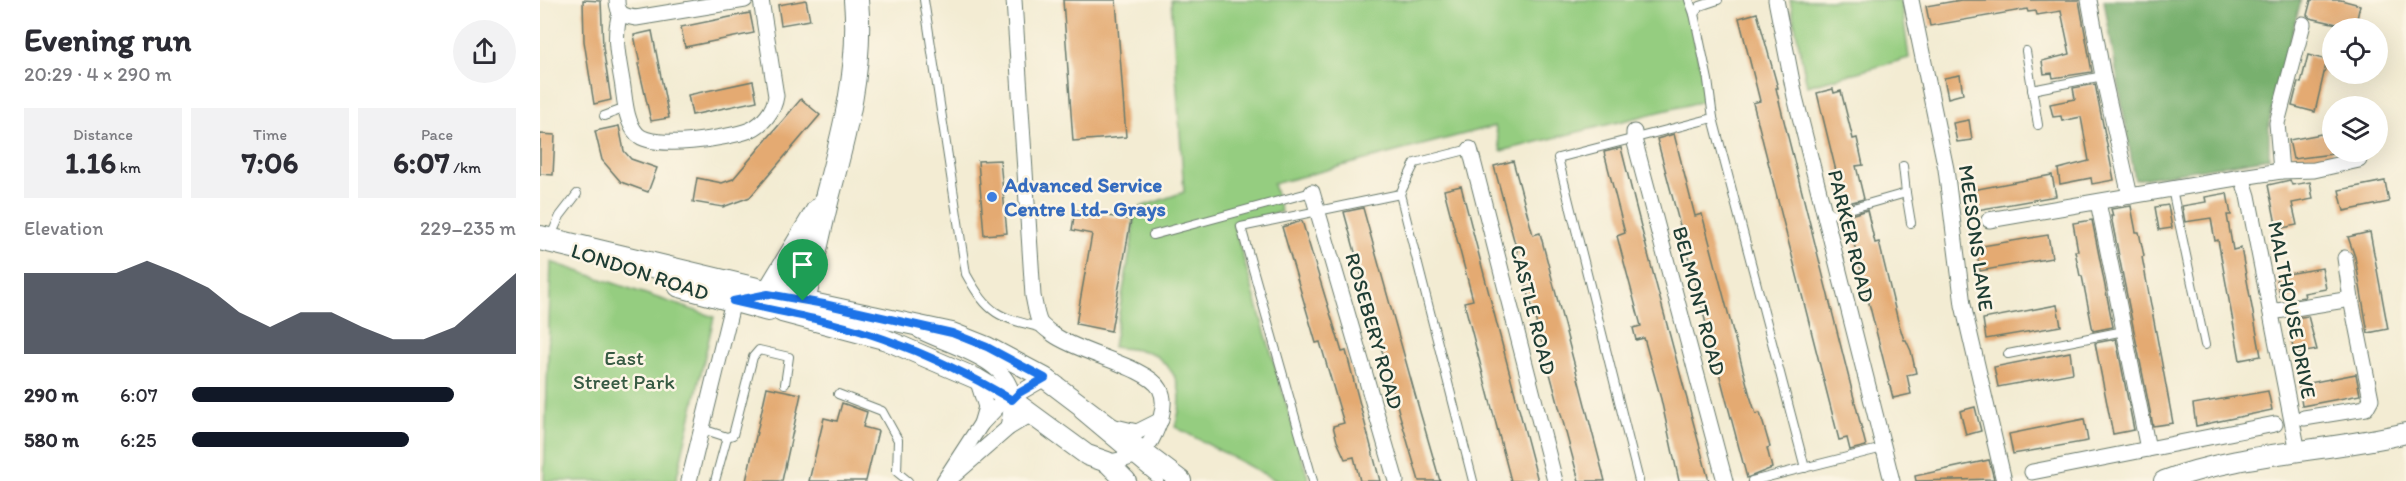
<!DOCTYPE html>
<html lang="en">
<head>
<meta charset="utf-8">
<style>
	body { margin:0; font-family:Itim,sans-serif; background:#f2f2f3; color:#2b2b33; height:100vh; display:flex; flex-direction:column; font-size:22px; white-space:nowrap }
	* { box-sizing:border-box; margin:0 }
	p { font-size:20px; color:#7c7c81 }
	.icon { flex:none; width:33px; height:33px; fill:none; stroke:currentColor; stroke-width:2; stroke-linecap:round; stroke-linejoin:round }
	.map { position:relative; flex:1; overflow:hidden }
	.panel { display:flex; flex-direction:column; background:#fff; width:540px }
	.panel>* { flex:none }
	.controls { position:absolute; left:1782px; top:18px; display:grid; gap:12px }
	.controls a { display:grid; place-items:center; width:66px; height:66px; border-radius:50%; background:#fff; box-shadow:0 6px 24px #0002; font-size:30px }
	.pin { position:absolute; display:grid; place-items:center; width:51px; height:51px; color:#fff; margin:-62px -26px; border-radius:50% 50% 50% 0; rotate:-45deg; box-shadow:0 0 6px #0007 }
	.pin .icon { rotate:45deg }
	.round { display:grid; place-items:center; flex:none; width:63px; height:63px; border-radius:32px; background:#f2f2f3 }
	.overview { display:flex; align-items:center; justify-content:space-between; height:102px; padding:0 24px }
	h1 { font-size:33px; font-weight:800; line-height:45px }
	.stats { display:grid; grid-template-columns:repeat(3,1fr); gap:9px; height:102px; padding:6px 24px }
	.stats div { display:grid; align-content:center; border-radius:0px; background:#f2f2f3; text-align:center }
	.stats b { font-size:30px; font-weight:800 }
	.stats small { font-size:16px; font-weight:400 }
	.stats p { font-size:16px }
	.chart { height:168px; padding:12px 24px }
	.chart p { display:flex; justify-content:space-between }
	.chart svg { width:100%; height:108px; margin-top:6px; fill:#111827; opacity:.7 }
	ul { padding:0 24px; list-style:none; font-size:20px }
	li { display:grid; grid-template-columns:96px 72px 1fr; align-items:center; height:45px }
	li i { height:15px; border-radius:8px; background:#111827 }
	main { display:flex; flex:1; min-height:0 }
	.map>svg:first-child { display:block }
	.green { fill:#95cd80; stroke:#5a855a; stroke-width:1.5 }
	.forest { fill:#78b06e; stroke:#4c7651; stroke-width:1.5 }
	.building { fill:#e4aa72 }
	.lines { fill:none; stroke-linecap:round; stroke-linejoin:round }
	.service-casing { stroke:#697a6c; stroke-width:10 }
	.minor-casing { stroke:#697a6c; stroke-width:17 }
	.tertiary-casing { stroke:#697a6c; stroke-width:22 }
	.primary-casing { stroke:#697a6c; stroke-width:26 }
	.service { stroke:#fff; stroke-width:8 }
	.minor { stroke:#fff; stroke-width:15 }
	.tertiary { stroke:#fff; stroke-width:20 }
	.primary { stroke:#fff; stroke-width:24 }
	.route-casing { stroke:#fff; stroke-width:12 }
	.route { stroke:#1a73e8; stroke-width:8 }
	.shop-dot { fill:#3f7fe0; stroke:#fcf5e5; stroke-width:2 }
	.labels { text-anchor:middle; stroke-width:5; stroke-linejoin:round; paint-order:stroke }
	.shop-label { font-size:21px; font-weight:bold; fill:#366cbe; stroke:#fcf5e5; text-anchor:start }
	.street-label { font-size:21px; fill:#1f3d34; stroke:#fcf5e5 }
	.park-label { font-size:21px; fill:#375a43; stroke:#fcf5e5 }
</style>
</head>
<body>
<main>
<section class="panel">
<div class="overview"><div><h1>Evening run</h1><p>20:29 · 4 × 290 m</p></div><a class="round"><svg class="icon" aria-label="share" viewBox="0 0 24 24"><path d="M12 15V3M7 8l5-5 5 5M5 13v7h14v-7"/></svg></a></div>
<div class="stats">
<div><p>Distance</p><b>1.16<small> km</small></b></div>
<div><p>Time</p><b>7:06</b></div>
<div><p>Pace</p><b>6:07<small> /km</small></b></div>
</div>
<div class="chart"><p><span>Elevation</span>229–235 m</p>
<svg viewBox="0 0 160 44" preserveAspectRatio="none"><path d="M0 44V11L10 11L20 11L30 11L40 6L50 11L60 17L70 27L80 33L90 27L100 27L110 33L120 38L130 38L140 33L150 22L160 11V44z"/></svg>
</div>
<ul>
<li><b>290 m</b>6:07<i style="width:81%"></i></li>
<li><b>580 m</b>6:25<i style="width:67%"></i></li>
</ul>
</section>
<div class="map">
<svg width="1866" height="481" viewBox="0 0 1866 481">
	<rect width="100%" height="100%" fill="#fcf5e5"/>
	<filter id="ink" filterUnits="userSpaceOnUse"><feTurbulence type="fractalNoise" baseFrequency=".0167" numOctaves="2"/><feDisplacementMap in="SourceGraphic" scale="12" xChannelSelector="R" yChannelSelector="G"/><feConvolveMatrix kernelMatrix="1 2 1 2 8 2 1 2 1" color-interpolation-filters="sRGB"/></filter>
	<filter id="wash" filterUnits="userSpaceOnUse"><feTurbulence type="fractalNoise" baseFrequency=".008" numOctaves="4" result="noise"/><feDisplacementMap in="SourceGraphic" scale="24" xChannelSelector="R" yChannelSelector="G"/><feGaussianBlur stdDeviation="1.35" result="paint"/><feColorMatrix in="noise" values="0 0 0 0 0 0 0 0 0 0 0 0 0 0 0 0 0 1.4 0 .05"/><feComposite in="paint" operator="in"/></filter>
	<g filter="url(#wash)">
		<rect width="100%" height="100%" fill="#f3ecd3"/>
		<g class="green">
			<path d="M631,0H1145L1168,100L961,151L955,126L733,184L741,212L693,223L769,481H737L635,427C643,402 643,379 622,361C619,358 615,354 611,353C599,349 585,349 573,347L593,235V219L601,207L644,192Z"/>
			<polygon points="1250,0 1361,0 1369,58 1267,86"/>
			<polygon points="11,262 174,317 136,481 4,481"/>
		</g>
		<polygon class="forest" points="1564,0 1761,0 1729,122 1729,158 1595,180"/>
		<g id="blocks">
			<g class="building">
				<polygon points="43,0 61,1 63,47 71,100 54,104 44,41"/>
				<polygon points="266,0 270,20 241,25 238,5"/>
				<polygon points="523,0 576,0 586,137 533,141"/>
				<polygon points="1421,0 1539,0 1552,72 1513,78 1512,73 1504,74 1502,61 1530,54 1521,11 1497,15 1496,11 1488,12 1487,9 1390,26 1386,6"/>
				<polygon points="1771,0 1801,0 1820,5 1815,28 1770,18 1767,15"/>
				<polygon points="210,13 214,33 145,47 141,27"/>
				<polygon points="1217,13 1238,88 1236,88 1240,105 1326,446 1310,450 1307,438 1299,440 1213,103 1220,101 1199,18"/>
				<polygon points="112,31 129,118 111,121 98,64 100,64 94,35"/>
				<polygon points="1768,55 1787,60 1775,112 1752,106 1758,82 1761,83"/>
				<polygon points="1420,75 1423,94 1408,98 1404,78"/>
				<polygon points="213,81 217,101 152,115 148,95"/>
				<polygon points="1555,84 1574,180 1552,184 1551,178 1520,184 1518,169 1549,161 1541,117 1522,121 1521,116 1513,117 1510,104 1535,99 1533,88"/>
				<polygon points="1293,89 1294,93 1301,91 1313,139 1317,138 1323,165 1316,166 1324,199 1304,204 1277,93"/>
				<polygon points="261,99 280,115 210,197 183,207 153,202 157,178 182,183 193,179"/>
				<polygon points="1429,120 1432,140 1417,142 1413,123"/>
				<polygon points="79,126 84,151 91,159 117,168 108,192 81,182 62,160 55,131"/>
				<polygon points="1792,132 1792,154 1753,159 1749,140"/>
				<polygon points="0,134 15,135 13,175 0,174"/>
				<polygon points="1134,134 1155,216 1162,214 1210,396 1216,414 1220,413 1230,447 1227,448 1232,468 1207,478 1117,139"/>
				<polygon points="1081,148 1108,254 1169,481 1139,481 1121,399 1104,338 1096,340 1093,328 1101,326 1077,236 1085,233 1064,152"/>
				<polygon points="460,160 467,233 444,235 438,161"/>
				<polygon points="973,161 993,235 1000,233 1065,481 1039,481 954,166"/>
				<polygon points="1512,175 1516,196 1426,212 1422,192"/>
				<polygon points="1750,180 1752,185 1770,182 1773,199 1752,203 1757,225 1737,229 1728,185"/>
				<polygon points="1845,181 1849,202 1804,211 1799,190"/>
				<polygon points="921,186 974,390 998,481 971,481 924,302 933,300 904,190"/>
				<polygon points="1687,193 1691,215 1687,215 1693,250 1701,248 1721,356 1700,360 1678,240 1675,241 1671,218 1645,222 1642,206 1666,202 1665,197"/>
				<polygon points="1628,205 1632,228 1619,230 1615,207"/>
				<polygon points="1591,206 1596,232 1599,232 1604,256 1602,257 1633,423 1613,426 1571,216 1573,216 1571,209"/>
				<polygon points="823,208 880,412 900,481 879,481 860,416 804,212"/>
				<polygon points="535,210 591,220 571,331 536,324 552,234 532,230"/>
				<polygon points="1327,210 1335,243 1339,242 1358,321 1364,340 1366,340 1371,351 1376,373 1367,375 1371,394 1353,398 1307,216"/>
				<polygon points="1552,220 1573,327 1553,331 1542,276 1540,276 1535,251 1538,251 1533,223"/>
				<polygon points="762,221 802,352 806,351 840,481 820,481 814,457 805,459 797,441 793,426 804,423 800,410 780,342 776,343 742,227"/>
				<polygon points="1830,232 1848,329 1828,333 1815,257 1808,237"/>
				<polygon points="1508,235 1512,258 1440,271 1436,247"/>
				<polygon points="1782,268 1786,289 1764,293 1765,297 1744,300 1743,295 1740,296 1736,276"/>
				<polygon points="1517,305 1521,326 1446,339 1443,319"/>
				<polygon points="1768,316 1777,350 1754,354 1748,319"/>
				<polygon points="1576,339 1594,430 1573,434 1555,343"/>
				<polygon points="1530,352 1533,373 1458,387 1454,367"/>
				<polygon points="1816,374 1820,395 1762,406 1759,385"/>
				<polygon points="227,387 261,394 242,481 206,481"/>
				<polygon points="1728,391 1732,410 1656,426 1653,404"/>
				<polygon points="302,403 327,412 323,427 338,431 326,481 269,481 284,418 297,421"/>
				<polygon points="1435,407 1441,431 1426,435 1420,411"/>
				<polygon points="1544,419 1548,441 1473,454 1469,434"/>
				<polygon points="1449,460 1454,479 1376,481 1375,476"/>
			</g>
		</g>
	</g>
	<g filter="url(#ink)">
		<use href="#blocks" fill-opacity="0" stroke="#697a6c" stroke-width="1.5"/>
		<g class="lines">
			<defs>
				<g id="service">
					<path d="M384,0L426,274C449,315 457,317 503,328"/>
					<polyline points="1149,0 1154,14"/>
					<polyline points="1486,51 1498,125"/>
					<polyline points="1492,90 1563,76"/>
					<polyline points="64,116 86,108"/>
					<polyline points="1173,118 1168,80 1154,14 1160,6 1178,0"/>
					<polyline points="930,149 875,163 860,194 933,481"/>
					<polyline points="1363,166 1366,193"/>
					<polyline points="1632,189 1665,345"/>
					<polyline points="1285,216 1366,193 1371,223"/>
					<polyline points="613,235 772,192"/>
					<polyline points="10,238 20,216 37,194"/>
					<polyline points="1468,354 1584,331"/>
					<polyline points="298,394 342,411 358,440 357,472 368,481"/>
					<polyline points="539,414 619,481"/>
					<polyline points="162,429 187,437 193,435 213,357 219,350 249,357 245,384"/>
					<polyline points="175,481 187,437"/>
					<polyline points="773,481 701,227 860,194"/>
					<polyline points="1099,481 1018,158 1173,118 1265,468"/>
					<polyline points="1212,481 1343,448"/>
				</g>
				<g id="minor">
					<path d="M77,0C77,14 83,16 96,18L205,0"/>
					<path d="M474,0L493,296C495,304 496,315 500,323C504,328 509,331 514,335C539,353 608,367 620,389C627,402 621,420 615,433C606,455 589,460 567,462"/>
					<polyline points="1236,0 1255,97 1352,481"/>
					<polyline points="1371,0 1406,169 1423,305 1464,481"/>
					<polyline points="1549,0 1563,76 1590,196"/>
					<path d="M80,13C73,37 78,57 82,81C85,98 85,121 97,134C113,151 189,138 210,130C223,124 234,111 236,96L221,0"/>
					<polyline points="1094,132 1094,139 1185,481"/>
					<polyline points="930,149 1015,481"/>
					<polyline points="1741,171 1737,123 1763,24"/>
					<polyline points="1702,177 1708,196 1758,452"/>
					<polyline points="772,192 856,481"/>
					<polyline points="1558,202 1608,449"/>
					<polyline points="1449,220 1702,177 1741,171 1774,170 1819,160"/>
					<polyline points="1731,312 1811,299 1805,258"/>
					<path d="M380,331C408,346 473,360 472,400C472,409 469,419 468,428"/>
					<polyline points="437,379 446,407 441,424"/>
					<polyline points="1764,418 1826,408 1831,399 1811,299"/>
					<polyline points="571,426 597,432 621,420"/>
					<polyline points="1492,472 1735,424"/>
					<polyline points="413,476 468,428 491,414"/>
					<polyline points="149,481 193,301"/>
					<polyline points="404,481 441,424 462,402 472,400 479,393 505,378"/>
				</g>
				<g id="tertiary">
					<polyline points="263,301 412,333 447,347 505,378 641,481"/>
					<polyline points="242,312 344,339 437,379 472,400 547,455 567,462 586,481"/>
					<path d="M1624,481C1701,452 1787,452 1866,433"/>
				</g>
				<g id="primary">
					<polyline points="0,238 263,301"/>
					<polyline points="140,285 228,309"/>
					<polyline points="228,294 278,211"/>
					<path d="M263,301C272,265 279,229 288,194C305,131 322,66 316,0"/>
				</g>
			</defs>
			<use href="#service" class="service-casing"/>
			<use href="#minor" class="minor-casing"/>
			<use href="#tertiary" class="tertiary-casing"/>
			<use href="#primary" class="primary-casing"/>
			<use href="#service" class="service"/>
			<use href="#minor" class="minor"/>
			<use href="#tertiary" class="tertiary"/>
			<use href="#primary" class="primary"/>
		</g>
	</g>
	<g class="lines" filter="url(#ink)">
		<defs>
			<path id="route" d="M228,294L284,304L412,333L447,347L505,378L479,393L472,400C432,376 389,355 344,339C295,321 243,313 193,301Z"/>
		</defs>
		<use href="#route" class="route-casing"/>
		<use href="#route" class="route"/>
	</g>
	<circle class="shop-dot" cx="452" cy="197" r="6"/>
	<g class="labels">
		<g class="shop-label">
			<text x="464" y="192">Advanced Service<tspan x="464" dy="24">Centre Ltd- Grays</tspan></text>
		</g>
		<g class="street-label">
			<text transform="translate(1311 236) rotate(76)" y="7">PARKER ROAD</text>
			<text transform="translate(1436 238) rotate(82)" y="7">MEESONS LANE</text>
			<text transform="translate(100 272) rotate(18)" y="7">LONDON ROAD</text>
			<text transform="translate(1159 301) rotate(75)" y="7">BELMONT ROAD</text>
			<text transform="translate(993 310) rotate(76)" y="7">CASTLE ROAD</text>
			<text transform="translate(1752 310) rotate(79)" y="7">MALTHOUSE DRIVE</text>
			<text transform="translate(834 331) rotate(74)" y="7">ROSEBERY ROAD</text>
		</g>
		<g class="park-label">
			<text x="84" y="365">East<tspan x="84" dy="24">Street Park</tspan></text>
		</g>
	</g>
</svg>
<div class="controls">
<a><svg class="icon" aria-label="locate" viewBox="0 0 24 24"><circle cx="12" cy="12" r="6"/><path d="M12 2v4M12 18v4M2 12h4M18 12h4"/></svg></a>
<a><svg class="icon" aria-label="layers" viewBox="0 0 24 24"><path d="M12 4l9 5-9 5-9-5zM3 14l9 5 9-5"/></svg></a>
</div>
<div class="pin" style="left:263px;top:301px;background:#1e9e55"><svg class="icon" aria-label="arrive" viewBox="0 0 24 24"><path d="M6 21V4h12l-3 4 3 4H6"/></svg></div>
</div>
</main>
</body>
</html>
